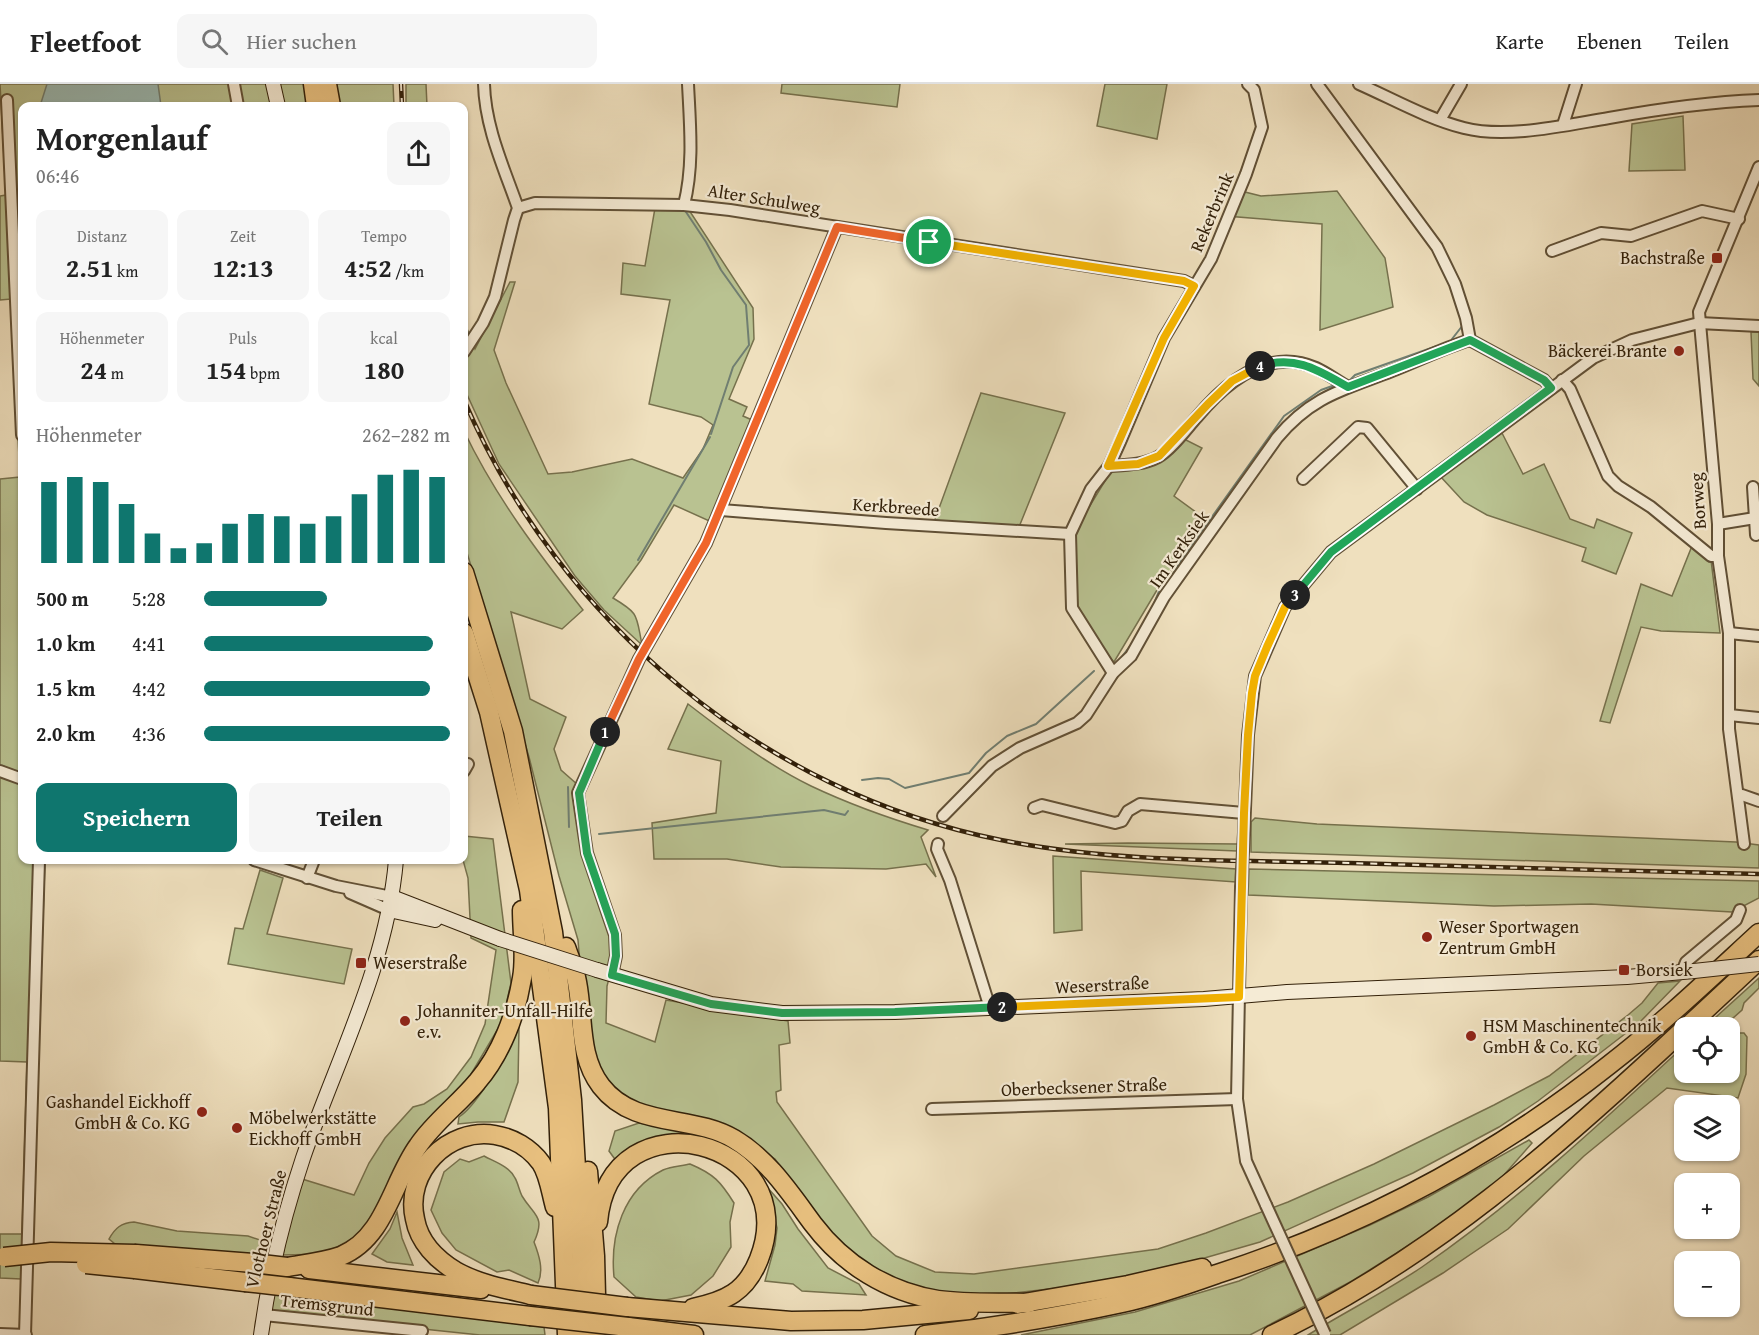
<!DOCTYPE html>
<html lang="de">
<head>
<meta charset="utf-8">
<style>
	body { margin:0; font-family:"Gentium Book Plus",serif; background:#f6f6f6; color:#222; height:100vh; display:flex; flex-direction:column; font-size:22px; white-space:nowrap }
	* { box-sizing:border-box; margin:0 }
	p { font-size:20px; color:#767676 }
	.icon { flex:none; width:33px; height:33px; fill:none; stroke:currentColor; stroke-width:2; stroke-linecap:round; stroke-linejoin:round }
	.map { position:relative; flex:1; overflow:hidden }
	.drawer { position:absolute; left:18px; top:18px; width:450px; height:762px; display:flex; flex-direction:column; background:#fff; border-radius:12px; box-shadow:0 2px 4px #0004 }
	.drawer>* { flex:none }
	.buttons { position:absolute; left:1674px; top:933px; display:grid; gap:12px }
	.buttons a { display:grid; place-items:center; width:66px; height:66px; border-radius:12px; background:#fff; box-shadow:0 2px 4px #0004; font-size:30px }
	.pin { position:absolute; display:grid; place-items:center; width:51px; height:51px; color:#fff; margin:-26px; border:3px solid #fff; border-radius:50%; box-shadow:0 2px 6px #0007 }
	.km { position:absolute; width:30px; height:30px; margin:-15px; border-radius:50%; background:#222; color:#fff; font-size:16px; line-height:30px; text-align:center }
	.round { display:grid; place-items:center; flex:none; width:63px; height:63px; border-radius:12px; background:#f6f6f6 }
	.overview { display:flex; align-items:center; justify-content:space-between; height:102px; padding:0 18px }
	h1 { font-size:33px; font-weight:600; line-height:45px }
	.metrics { display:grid; grid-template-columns:repeat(3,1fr); gap:9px; height:102px; padding:6px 18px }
	.metrics div { display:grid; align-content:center; border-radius:12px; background:#f6f6f6; text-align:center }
	.metrics b { font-size:26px; font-weight:600 }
	.metrics small { font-size:16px; font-weight:400 }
	.metrics p { font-size:16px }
	.chart { height:168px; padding:12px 18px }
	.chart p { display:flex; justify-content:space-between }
	.chart svg { width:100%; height:108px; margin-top:6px; stroke:#0f766e; stroke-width:6 }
	.button { display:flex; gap:12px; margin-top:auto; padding:12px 18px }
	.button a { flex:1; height:69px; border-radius:12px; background:#0f766e; color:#fff; font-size:24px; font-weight:600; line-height:69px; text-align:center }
	.button a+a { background:#f6f6f6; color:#222 }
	ul { padding:0 18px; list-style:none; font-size:20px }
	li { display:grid; grid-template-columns:96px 72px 1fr; align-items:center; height:45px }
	li i { height:15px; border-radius:8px; background:#0f766e }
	header { display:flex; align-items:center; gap:36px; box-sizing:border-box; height:84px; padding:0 30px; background:#fff; border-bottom:2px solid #e0e0e0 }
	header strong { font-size:28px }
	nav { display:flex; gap:33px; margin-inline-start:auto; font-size:21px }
	.search { width:420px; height:54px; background:#f6f6f6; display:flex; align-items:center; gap:15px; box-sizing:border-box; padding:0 21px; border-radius:12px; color:#767676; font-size:22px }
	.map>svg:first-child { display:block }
	.green { fill:#b9c291; stroke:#76714d; stroke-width:1.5 }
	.water { fill:#9abcb7; stroke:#707e71; stroke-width:1.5 }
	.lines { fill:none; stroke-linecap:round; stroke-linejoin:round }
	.stream { stroke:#707e71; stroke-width:2 }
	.street-casing { stroke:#615036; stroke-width:14 }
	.secondary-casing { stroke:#322009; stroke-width:16 }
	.highway-casing { stroke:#322009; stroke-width:21 }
	.street { stroke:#f5ebd5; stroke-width:10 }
	.secondary { stroke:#f5ebd5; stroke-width:14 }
	.highway { stroke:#e8c07f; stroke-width:18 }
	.rail-casing { stroke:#322009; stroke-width:4.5 }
	.rail { stroke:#f5ebd5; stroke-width:2; stroke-dasharray:7; stroke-linecap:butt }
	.street-bridge-casing { stroke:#615036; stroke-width:14; stroke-linecap:butt }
	.secondary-bridge-casing { stroke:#322009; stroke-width:16; stroke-linecap:butt }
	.highway-bridge-casing { stroke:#322009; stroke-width:21; stroke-linecap:butt }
	.street-bridge { stroke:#f5ebd5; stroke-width:10 }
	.secondary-bridge { stroke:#f5ebd5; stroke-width:14 }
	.highway-bridge { stroke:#e8c07f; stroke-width:18 }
	.split-1-casing { stroke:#fff; stroke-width:12 }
	.split-2-casing { stroke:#fff; stroke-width:12 }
	.split-3-casing { stroke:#fff; stroke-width:12 }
	.split-4-casing { stroke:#fff; stroke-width:12 }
	.split-5-casing { stroke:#fff; stroke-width:12 }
	.split-1 { stroke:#f0652b; stroke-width:8 }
	.split-2 { stroke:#22a559; stroke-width:8 }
	.split-3 { stroke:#f5b400; stroke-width:8 }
	.split-4 { stroke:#22a559; stroke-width:8 }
	.split-5 { stroke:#f5b400; stroke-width:8 }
	.poi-dot { fill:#8f2418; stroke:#f5ebd5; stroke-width:2 }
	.labels { text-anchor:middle; stroke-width:4.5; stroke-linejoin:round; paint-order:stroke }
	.street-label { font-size:18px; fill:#322009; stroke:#f5ebd5 }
	.poi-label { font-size:18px; fill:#322009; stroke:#f5ebd5; text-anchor:start }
</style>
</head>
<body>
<header>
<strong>Fleetfoot</strong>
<div class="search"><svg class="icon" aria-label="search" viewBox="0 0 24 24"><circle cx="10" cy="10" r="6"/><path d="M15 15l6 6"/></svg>Hier suchen</div>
<nav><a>Karte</a><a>Ebenen</a><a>Teilen</a></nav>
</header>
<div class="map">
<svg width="1759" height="1251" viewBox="0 0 1759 1251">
	<rect width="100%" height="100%" fill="#efe0be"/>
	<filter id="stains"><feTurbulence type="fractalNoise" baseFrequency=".00333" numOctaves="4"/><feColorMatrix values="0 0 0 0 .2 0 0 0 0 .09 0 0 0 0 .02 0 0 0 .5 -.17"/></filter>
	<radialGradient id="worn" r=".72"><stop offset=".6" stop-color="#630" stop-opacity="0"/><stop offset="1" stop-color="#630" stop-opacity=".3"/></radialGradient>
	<g class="green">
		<polygon points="0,0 393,0 394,22 22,22 22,776 45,776 32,1151 22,1151 21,1195 0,1194 0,1150 22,1150 27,978 0,977 0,395 20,393 11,215 0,216 0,112 6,111"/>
		<polygon points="406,0 426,0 427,22 406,22"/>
		<polygon points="782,0 900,0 897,23 781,9"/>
		<polygon points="1105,0 1167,0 1157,55 1097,42"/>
		<polygon points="1683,32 1685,86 1629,87 1632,40"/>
		<polygon points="1241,100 1245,108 1261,112 1337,107 1385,174 1393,223 1320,246 1322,140 1226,132"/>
		<path d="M655,124L689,126L753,224L754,255L729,315L747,323L743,332L759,339L716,440L674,421L641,476L613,514C640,530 636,531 642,561L604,526L575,492L499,380L464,304V237L475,265L510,198H515L494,266L506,299L548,390L572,388L632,375L683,394L703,365L713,341L701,333L649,320L670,216L621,210L623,179L645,182Z"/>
		<polygon points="1751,248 1759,248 1759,302 1753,295"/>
		<polygon points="981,309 1065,329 1019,443 934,438"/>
		<path d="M464,347C495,412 538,469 583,526L562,545L511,528L530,615L566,633L554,665L561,686L578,701V709L611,848L615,871L607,902L606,939L655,958L666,916L788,937L790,959L779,961L781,1006L776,1008L777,1018L872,1152L896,1172L935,1188L974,1190L1158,1165L1206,1149L1288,1118L1374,1080L1494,1021L1549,992L1628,931L1642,919L1658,899L1680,897L1639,939L1538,1017L1499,1043L1413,1089L1260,1158L1128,1196L969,1214L918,1208L863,1179L825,1143L775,1075L737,1050L627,1018L606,999L585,944L578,856L559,792L529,673L464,459Z"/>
		<polygon points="1502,349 1523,390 1544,380 1570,435 1594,444 1597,435 1632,449 1616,490 1582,477 1586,464 1487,431 1464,418 1441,393"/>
		<polygon points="1182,354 1202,364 1174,412 1208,437 1157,506 1114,578 1091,557 1074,523 1074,448 1111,387 1157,377"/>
		<polygon points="1692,462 1711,476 1720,549 1661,547 1641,543 1610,639 1600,637 1641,500 1672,512"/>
		<path d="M688,620C727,650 768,681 811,702C849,720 888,734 928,746L921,753L936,793L926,780L886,785L781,783L727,775H654L652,739L716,729L721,677L668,665Z"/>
		<polygon points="1255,734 1317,740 1736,758 1759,761 1759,784 1251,768 1251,738"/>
		<polygon points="464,752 493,755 511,899 502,938 464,1002 373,1133 355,1153 325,1170 283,1171 290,1134 302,1095 354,1111 369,1079 385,1054 413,1023 424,1020 447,1005 471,973 485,940 496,866 471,854 468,794 463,776"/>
		<polygon points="1128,759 1238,760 1237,767 1065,760"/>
		<polygon points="1053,772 1236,785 1236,798 1081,787 1082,846 1054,849"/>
		<polygon points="1249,785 1759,797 1759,814 1732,828 1591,820 1494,822 1248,811"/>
		<polygon points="260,786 283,794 267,850 352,865 344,900 228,880 235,844 243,845"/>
		<polygon points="1759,894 1759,904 1744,919 1742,926 1723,943 1705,943"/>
		<path d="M519,944L518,998L504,1038H478L458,1040L459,1033C481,1018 505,968 519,944Z"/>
		<path d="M1730,949H1744L1747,953L1746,990L1738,1014L1667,1004L1584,1072L1508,1145L1443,1189L1340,1251H1308C1345,1228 1385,1208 1422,1183C1516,1118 1600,1040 1684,962V988H1730Z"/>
		<path d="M639,1039C668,1045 735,1051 748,1078L720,1061L695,1054H657L634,1062L617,1078L609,1067L615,1047Z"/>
		<polygon points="1529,1056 1532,1059 1496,1100 1430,1148 1352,1197 1250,1251 1021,1251 1135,1228 1239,1197 1370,1141 1428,1113"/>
		<path d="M484,1072C495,1078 509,1082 515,1094C518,1099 519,1106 522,1112C534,1132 546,1132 534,1158C539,1171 544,1186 538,1199L509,1186L497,1188L456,1166L442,1149L431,1126L444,1088L460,1075L469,1078Z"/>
		<path d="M690,1080C714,1090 721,1098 734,1119L730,1138L731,1163L713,1192L691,1211L660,1217L636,1213L614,1193C610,1151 623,1106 663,1086C671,1082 682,1082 690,1080Z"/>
		<polygon points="767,1103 782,1120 798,1145 828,1184 859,1200 866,1211 802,1207 793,1200 765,1197 775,1161 777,1144"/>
		<polygon points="397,1128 402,1154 413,1181 387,1178 372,1170 390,1145"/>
		<path d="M134,1138L177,1147L248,1152L263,1157L264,1172L120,1164L109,1155C115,1144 121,1139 134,1138Z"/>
		<polygon points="267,1208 544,1243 545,1251 480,1251 262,1228"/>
	</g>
	<polygon class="water" points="47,0 158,0 161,22 40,22"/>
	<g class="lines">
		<g class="stream">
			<polyline points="686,128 706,158 721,186 746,221 749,261 733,283 711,350"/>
			<polyline points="1452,255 1463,241"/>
			<polyline points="1350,296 1355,291 1437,262"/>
			<polyline points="638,476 710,353"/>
			<polyline points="1153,522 1160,505 1166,501 1184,472 1284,332 1321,306 1335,301"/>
			<polyline points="1120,575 1131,561"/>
			<polyline points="0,681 22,690"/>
			<polyline points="862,696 878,694 889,695 905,704 969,689 986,669 1007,652 1036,640 1094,587"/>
			<polyline points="568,703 569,743"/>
			<polyline points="599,750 824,726 845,731 848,727"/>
		</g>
		<defs>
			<g id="street">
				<polyline points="234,0 238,22"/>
				<polyline points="1317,0 1437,163 1455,200 1466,234 1470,256 1544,296 1551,304"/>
				<path d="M1359,0C1393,15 1428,35 1464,44C1507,55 1566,41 1609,34C1659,25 1708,18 1759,16"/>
				<polyline points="7,16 22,351"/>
				<polyline points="1440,36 1461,0"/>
				<polyline points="1563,41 1576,0"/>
				<path d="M684,121C694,81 690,41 688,0"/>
				<polyline points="518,124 535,119 684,121 730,126 1184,197 1194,202"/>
				<polyline points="1552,167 1601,149 1631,152 1702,127 1739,135"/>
				<path d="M464,268L483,239L495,213L514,136L518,124C504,84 485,43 484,0"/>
				<polyline points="1562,296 1570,305 1608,392 1618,402 1651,423 1711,472 1718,472"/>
				<path d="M1109,382C1125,381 1143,381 1158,373C1171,366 1187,344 1197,333C1226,298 1268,263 1316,284C1327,289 1337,297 1348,303"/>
				<polyline points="1303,395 1358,343 1367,344 1417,405"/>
				<polyline points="1753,403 1755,434"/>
				<polyline points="721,426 886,439 1070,450"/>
				<polyline points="1718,440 1755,434 1756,451"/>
				<polyline points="1729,549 1759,552"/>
				<polyline points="1113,589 1072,524 1070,450 1091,405 1109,382 1120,358 1164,254 1211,175 1246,90 1262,43 1254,6 1248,0"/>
				<polyline points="1729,631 1759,634"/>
				<polyline points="0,687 22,695"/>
				<polyline points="464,687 468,680"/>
				<polyline points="1738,712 1742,711 1759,717"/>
				<polyline points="1034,724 1042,721 1115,739 1122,737 1128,727 1140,720 1244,729"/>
				<path d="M943,732L992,682L1020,664L1077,639L1086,631L1113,589L1131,572L1164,513L1277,354C1312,312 1343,306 1392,287C1418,277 1443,264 1470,256"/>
				<polyline points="1244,749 1248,651 1255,592 1285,523 1331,468 1593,274 1632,256 1699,239 1759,242"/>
				<polyline points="938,760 937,765 950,796 990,924"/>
				<polyline points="1744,760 1729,645 1729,549 1718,472 1718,440 1699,228 1759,83"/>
				<polyline points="254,776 336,802 392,813"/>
				<polyline points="307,794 314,776"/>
				<polyline points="1241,804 1237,1015 1246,1077 1266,1121"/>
				<polyline points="350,809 389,826"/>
				<polyline points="1682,888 1686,878 1736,836 1740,826"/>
				<polyline points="612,891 616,872 615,851 587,769 578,709 639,575 706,459 837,143"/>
				<polyline points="932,1025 1237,1015"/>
				<polyline points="264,1231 422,1247"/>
				<polyline points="0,1250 26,1251"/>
				<polyline points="25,1251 39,776"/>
			</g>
			<g id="secondary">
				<polyline points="273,0 278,22"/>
				<polyline points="392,813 500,855"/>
				<polyline points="389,826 435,836"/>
				<polyline points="597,886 711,920 782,929 895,928 1204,915 1287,908 1627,893 1694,887"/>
				<path d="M261,1251C269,1191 284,1131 303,1074C337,975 387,881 396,776"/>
			</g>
			<g id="highway">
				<polyline points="313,0 316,22"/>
				<polyline points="327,0 331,22"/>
				<polyline points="464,488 513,647 553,848 572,1016 581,1168 583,1251"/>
				<polyline points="464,549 489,628 529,806 558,1024 567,1251"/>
				<path d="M566,863C570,875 575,886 577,898C584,934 578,972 601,1002C634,1045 692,1030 734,1055C768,1075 790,1109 813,1140C844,1181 888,1208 938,1216C967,1220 999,1218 1029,1219"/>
				<polyline points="1686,944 1759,876"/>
				<polyline points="588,1087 595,1172 597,1251"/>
				<path d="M598,1138C610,1006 806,1055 759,1175C746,1208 726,1217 693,1224"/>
				<polyline points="136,1170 253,1179"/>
				<path d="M287,1183C304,1180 324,1178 341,1172C386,1153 392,1098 418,1062C434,1038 459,1020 477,998C501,970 516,931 522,894C526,873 522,848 522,826"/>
				<polyline points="135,1185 245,1198"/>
				<polyline points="309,1185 481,1205"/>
				<polyline points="289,1203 530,1232"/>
				<path d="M531,1211C506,1205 479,1200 457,1188C437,1176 419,1158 415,1135C404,1088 448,1043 495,1051C513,1054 530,1064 541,1079C549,1091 551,1109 555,1123"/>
				<polyline points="1018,1220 1128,1201 1202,1184"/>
				<polyline points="627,1223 791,1237 863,1236 969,1226"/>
				<polyline points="628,1243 694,1251"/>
				<path d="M925,1251C991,1244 1057,1233 1122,1219C1154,1212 1186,1201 1217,1190C1359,1144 1492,1074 1609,981C1662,940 1710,894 1759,849"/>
				<path d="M1272,1251C1429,1177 1559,1062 1684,945"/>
			</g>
		</defs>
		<use href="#street" class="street-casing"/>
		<use href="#secondary" class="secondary-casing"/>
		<use href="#highway" class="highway-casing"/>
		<use href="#street" class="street"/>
		<use href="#secondary" class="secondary"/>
		<use href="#highway" class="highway"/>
		<defs>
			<g id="rail">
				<polyline points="401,0 402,22"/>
				<path d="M464,316C559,538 764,709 1001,756C1115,779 1234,776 1350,779C1486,783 1623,787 1759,790"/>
			</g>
		</defs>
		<use href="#rail" class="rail-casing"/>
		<use href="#rail" class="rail"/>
		<defs>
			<g id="street-bridge">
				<polyline points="1241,804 1244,749"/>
				<polyline points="1266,1121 1325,1250"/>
			</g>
			<g id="secondary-bridge">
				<polyline points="500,855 597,886"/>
				<polyline points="1694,887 1759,880"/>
			</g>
			<g id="highway-bridge">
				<polyline points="4,1173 51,1168 136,1170"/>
				<polyline points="253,1179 287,1183"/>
				<polyline points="86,1180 135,1185"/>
				<polyline points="245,1198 289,1203"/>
				<polyline points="531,1211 627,1223"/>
				<polyline points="530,1232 628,1243"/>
			</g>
		</defs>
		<use href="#street-bridge" class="street-bridge-casing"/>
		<use href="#secondary-bridge" class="secondary-bridge-casing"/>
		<use href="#highway-bridge" class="highway-bridge-casing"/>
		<use href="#street-bridge" class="street-bridge"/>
		<use href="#secondary-bridge" class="secondary-bridge"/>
		<use href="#highway-bridge" class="highway-bridge"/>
	</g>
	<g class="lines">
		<defs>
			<polyline id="split-1" points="605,648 639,575 706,459 837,143 929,158"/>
			<polyline id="split-2" points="605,648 579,709 587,769 615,850 616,872 612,891 711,920 782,929 895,928 1002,923"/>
			<polyline id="split-3" points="1002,923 1239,913 1244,729 1248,651 1252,609 1255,592 1267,563 1285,523 1295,511"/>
			<path id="split-4" d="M1260,282C1296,271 1318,286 1348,303L1470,256L1544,296L1551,304L1331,468L1295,511"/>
			<polyline id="split-5" points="929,158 1184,197 1194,202 1164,254 1108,382 1138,380 1159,372 1208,320 1232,297 1260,282"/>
		</defs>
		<use href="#split-1" class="split-1-casing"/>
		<use href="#split-2" class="split-2-casing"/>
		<use href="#split-3" class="split-3-casing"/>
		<use href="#split-4" class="split-4-casing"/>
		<use href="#split-5" class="split-5-casing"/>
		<use href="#split-1" class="split-1"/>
		<use href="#split-2" class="split-2"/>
		<use href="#split-3" class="split-3"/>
		<use href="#split-4" class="split-4"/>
		<use href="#split-5" class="split-5"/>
	</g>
	<g class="poi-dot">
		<rect x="1711" y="168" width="12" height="12" rx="3"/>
		<circle cx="1679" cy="267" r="6"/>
		<circle cx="1427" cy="853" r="6"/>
		<rect x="355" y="873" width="12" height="12" rx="3"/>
		<rect x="1618" y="880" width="12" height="12" rx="3"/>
		<circle cx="405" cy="937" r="6"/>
		<circle cx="1471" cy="952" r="6"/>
		<circle cx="202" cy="1028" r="6"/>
		<circle cx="237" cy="1044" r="6"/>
	</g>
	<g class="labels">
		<g class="street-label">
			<text transform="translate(764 115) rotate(9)" y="6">Alter Schulweg</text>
			<text transform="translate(1212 128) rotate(-67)" y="6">Rekerbrink</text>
			<text transform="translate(1698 417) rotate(-94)" y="6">Borweg</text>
			<text transform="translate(896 423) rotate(4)" y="6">Kerkbreede</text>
			<text transform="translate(1179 465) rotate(-55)" y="6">Im Kerksiek</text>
			<text transform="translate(1102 901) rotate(-3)" y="6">Weserstraße</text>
			<text transform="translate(1084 1003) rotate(-2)" y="6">Oberbecksener Straße</text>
			<text transform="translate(266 1145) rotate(-76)" y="6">Vlothoer Straße</text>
			<text transform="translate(327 1221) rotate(6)" y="6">Tremsgrund</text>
		</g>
		<g class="poi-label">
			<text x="1705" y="180" text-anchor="end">Bachstraße</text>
			<text x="1667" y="273" text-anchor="end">Bäckerei Brante</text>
			<text x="1439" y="849">Weser Sportwagen<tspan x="1439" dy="21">Zentrum GmbH</tspan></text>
			<text x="373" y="885">Weserstraße</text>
			<text x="1636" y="892">Borsiek</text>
			<text x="417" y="933">Johanniter-Unfall-Hilfe<tspan x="417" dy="21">e.v.</tspan></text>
			<text x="1483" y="948">HSM Maschinentechnik<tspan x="1483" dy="21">GmbH &amp; Co. KG</tspan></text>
			<text x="190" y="1024" text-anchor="end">Gashandel Eickhoff<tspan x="190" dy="21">GmbH &amp; Co. KG</tspan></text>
			<text x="249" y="1040">Möbelwerkstätte<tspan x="249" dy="21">Eickhoff GmbH</tspan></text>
		</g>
	</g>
	<rect width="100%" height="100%" filter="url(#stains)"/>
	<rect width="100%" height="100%" fill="url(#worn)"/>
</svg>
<div class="buttons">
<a><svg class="icon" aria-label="locate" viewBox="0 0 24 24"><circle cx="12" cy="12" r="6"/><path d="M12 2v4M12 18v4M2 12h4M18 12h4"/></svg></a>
<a><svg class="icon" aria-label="layers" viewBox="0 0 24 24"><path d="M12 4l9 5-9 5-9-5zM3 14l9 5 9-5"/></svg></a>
<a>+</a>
<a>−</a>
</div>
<div class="pin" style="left:929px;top:158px;background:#1e9e55"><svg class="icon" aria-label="arrive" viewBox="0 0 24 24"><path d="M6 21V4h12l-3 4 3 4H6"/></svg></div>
<b class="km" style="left:605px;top:648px">1</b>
<b class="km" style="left:1002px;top:923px">2</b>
<b class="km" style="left:1295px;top:511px">3</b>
<b class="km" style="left:1260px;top:282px">4</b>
<section class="drawer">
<div class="overview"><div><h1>Morgenlauf</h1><p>06:46</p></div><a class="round"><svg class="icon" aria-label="share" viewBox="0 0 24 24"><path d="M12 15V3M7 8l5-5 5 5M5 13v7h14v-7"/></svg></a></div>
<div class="metrics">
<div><p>Distanz</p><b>2.51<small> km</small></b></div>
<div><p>Zeit</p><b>12:13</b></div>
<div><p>Tempo</p><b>4:52<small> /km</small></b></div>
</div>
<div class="metrics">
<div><p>Höhenmeter</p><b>24<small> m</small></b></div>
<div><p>Puls</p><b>154<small> bpm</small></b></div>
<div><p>kcal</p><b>180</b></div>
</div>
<div class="chart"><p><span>Höhenmeter</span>262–282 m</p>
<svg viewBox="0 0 160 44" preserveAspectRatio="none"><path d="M5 44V11M15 44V9M25 44V11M35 44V20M45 44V32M55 44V38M65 44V36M75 44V28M85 44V24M95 44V25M105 44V28M115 44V25M125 44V16M135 44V8M145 44V6M155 44V9"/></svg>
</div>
<ul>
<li><b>500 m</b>5:28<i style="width:50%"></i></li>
<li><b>1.0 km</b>4:41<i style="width:93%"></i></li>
<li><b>1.5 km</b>4:42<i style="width:92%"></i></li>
<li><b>2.0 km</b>4:36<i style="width:100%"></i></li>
</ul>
<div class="button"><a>Speichern</a><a>Teilen</a></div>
</section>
</div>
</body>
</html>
